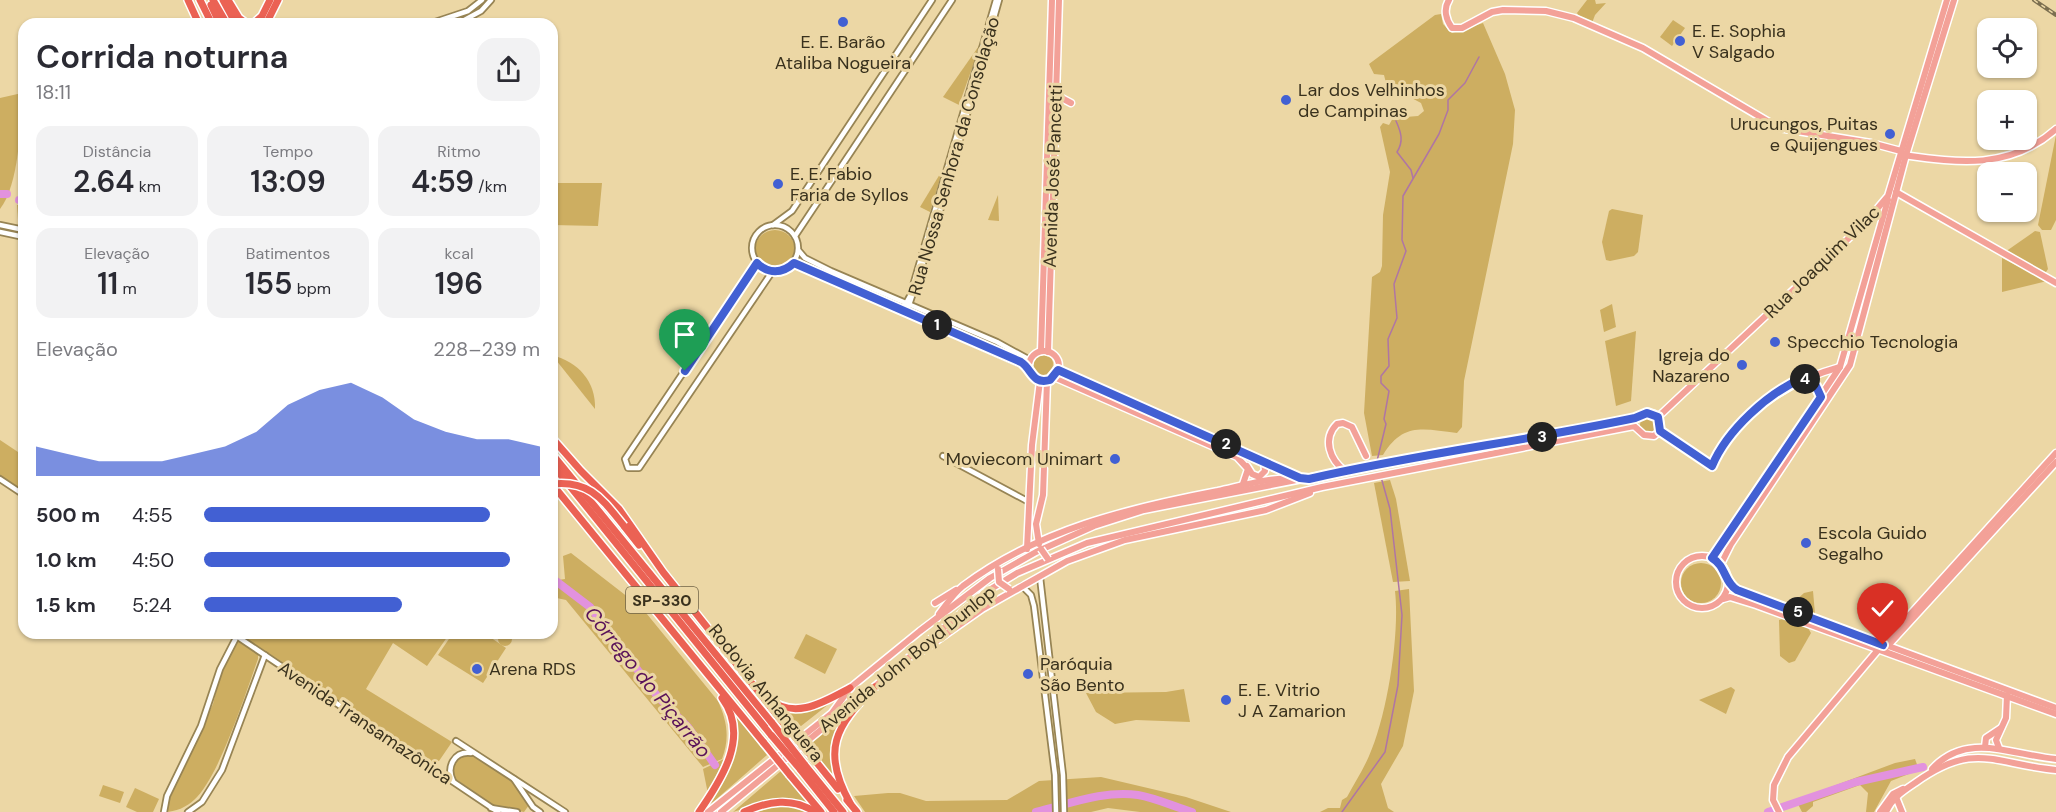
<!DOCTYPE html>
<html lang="pt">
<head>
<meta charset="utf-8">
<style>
	body { margin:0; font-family:"DM Sans",sans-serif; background:#f2f2f3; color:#2b2b33; height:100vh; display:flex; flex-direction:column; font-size:22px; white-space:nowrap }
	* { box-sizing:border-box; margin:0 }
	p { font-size:20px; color:#7c7c81 }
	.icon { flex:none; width:33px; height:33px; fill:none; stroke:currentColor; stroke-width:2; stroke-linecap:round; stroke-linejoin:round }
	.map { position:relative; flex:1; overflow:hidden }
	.details { position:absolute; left:18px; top:18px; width:540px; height:621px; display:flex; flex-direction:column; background:#fff; border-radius:18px; box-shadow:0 2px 4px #0004 }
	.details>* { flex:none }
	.fabs { position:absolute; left:1977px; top:18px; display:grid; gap:12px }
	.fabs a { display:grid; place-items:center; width:60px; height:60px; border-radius:12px; background:#fff; box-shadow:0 2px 4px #0004; font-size:30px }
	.pin { position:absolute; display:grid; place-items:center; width:51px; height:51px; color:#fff; margin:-62px -26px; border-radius:50% 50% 50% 0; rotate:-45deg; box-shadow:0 0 6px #0007 }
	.pin .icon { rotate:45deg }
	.km { position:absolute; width:30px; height:30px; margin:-15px; border-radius:50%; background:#222; color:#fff; font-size:16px; line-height:30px; text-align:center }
	.round { display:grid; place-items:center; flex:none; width:63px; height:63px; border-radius:18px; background:#f2f2f3 }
	.headline { display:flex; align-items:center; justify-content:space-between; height:102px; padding:0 18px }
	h1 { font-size:33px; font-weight:600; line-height:45px }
	.stats { display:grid; grid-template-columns:repeat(3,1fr); gap:9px; height:102px; padding:6px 18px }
	.stats div { display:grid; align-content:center; border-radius:15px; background:#f2f2f3; text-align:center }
	.stats b { font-size:30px; font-weight:600 }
	.stats small { font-size:16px; font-weight:400 }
	.stats p { font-size:16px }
	.chart { height:168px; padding:12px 18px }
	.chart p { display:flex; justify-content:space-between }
	.chart svg { width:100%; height:108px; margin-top:6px; fill:#4260d3; opacity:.7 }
	ul { padding:0 18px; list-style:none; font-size:20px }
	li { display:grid; grid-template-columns:96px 72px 1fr; align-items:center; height:45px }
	li i { height:15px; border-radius:8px; background:#4260d3 }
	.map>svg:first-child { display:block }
	.green { fill:#cdae61 }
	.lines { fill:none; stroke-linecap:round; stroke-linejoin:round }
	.stream { stroke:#af75a4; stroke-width:1.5 }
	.river { stroke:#e292de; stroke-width:8 }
	.minor-casing { stroke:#978454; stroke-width:8 }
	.major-casing { stroke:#fff; stroke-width:9 }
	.highway-casing { stroke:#fff; stroke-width:10 }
	.minor { stroke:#fff; stroke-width:4.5 }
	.major { stroke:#f3a198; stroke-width:6 }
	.highway { stroke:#eb6254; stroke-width:7 }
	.rail-casing { stroke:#7c6f50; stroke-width:4 }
	.rail { stroke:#ecd7a5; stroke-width:1.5; stroke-dasharray:4.5; stroke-linecap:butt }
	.major-bridge-casing { stroke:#fff; stroke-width:9; stroke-linecap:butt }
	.highway-bridge-casing { stroke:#fff; stroke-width:10; stroke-linecap:butt }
	.major-bridge { stroke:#f3a198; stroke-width:6 }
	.highway-bridge { stroke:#eb6254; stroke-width:7 }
	.route-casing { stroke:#fff; stroke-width:12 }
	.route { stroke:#4260d3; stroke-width:8 }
	.poi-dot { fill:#4260d3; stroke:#ecd7a5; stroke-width:2 }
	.labels { text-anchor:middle; stroke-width:6; stroke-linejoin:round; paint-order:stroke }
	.shield { fill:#ecd7a5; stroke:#6f6346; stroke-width:1.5 }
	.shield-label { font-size:16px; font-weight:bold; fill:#39311d }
	.poi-label { font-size:18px; fill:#39311d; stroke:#ecd7a5; text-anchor:start }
	.street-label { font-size:18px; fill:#39311d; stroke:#ecd7a5 }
	.water-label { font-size:20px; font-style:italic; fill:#591259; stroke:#ecd7a5 }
</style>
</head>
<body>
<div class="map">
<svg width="2056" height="812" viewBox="0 0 2056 812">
	<rect width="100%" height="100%" fill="#ecd7a5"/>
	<g class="green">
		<polygon points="1587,0 1595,0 1596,4 1606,3 1595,15 1592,23 1580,18 1577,13"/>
		<path d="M1441,14L1443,24L1452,33L1483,23L1505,74L1515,110L1513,144L1464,381L1462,427L1457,433C1423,429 1403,422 1383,455L1372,456L1364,413L1372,277L1380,272L1382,266L1383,215L1390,172L1380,127L1383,123L1389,125L1393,118L1418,116L1424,111L1421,103L1404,94L1389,97L1388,91L1394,86L1386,83L1384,75L1374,74L1369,64L1435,15Z"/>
		<polygon points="1673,20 1685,28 1672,46 1660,37"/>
		<polygon points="981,43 959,105 943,97"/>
		<path d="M22,93C21,124 19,185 0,209V98Z"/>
		<polygon points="2056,135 2056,220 2051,230 2042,230 2038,225"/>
		<polygon points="943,169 930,212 920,207"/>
		<polygon points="552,183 602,183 598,226 552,225"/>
		<polygon points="998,195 999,221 988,220"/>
		<polygon points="17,205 24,205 24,226 18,220"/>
		<polygon points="1612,209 1643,215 1638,252 1634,256 1610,261 1606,260 1602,242 1609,211"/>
		<circle cx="775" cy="250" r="20"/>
		<polygon points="2035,231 2040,232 2048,269 2046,272 2043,273 2005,252"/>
		<polygon points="2002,258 2047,281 2002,292"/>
		<polygon points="1612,304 1616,327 1604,332 1600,310"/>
		<polygon points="1636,331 1631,401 1616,406 1605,341"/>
		<circle cx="1042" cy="364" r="11"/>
		<path d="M552,355C578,362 596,381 595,409Z"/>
		<circle cx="1648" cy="425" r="8"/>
		<polygon points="0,440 24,456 24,491 0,475"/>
		<polygon points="1390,480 1396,499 1410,581 1393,582 1374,483"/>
		<path d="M571,553L642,608L718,701C727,721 730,738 722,759L703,767L566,600L552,597V581L565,579L563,556Z"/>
		<circle cx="1701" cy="583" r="20"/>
		<path d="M1409,589L1414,691L1403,746L1381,784L1388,808L1394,812H1320L1328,808H1340L1342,800L1347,797C1354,784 1363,770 1369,756C1387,716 1400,634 1395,591Z"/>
		<polygon points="1813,591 1815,614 1813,616 1787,608 1804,593"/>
		<polygon points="1783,619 1808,628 1811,633 1795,661 1789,663 1780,656 1779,620"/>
		<circle cx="505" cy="639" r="7"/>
		<polygon points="236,633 450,633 427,666 393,643 366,689 452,742 439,761 430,763"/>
		<polygon points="453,633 484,633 506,648 483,683 438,655"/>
		<polygon points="806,634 837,649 825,674 794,658"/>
		<path d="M240,641L258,654V659C246,692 219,778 194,800C187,807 175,812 165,812L168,797L213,704L222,667L236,642Z"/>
		<polygon points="1731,687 1735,690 1726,714 1699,700"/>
		<polygon points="1184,689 1190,722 1136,720 1115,724 1096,712 1086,693 1166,692"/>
		<polygon points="834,700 796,730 776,707 784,710"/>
		<polygon points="732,711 767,755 704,810 731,758"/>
		<polygon points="844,715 831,742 832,775 808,744"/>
		<path d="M469,753L513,780L529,805L524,812L494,806L453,777C450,763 456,758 469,753Z"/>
		<polygon points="724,759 708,794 703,769"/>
		<polygon points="1915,759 1919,770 1891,781 1874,812 1866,812 1868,793 1860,785 1813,802 1813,806 1806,812 1802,812 1796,800 1895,763"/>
		<path d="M781,771L810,806C781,794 761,804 733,812Z"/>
		<polygon points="1101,777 1186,797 1231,812 1140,812 1108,808 1091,812 865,812 854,796 888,793 900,793 926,801 1007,800 1039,781"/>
		<polygon points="103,785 124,792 120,803 99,796"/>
		<polygon points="135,788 159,799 153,812 137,812 126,807"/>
		<polygon points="774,807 791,807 808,812 756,812"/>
	</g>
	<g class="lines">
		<g class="stream">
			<path d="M1396,121C1401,132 1404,141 1397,152L1411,170L1413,178"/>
			<polyline points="1377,461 1386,424 1384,419 1389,391 1381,383 1381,376 1389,366 1388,339 1397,318 1394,284 1406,251 1402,240 1403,196 1439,134 1448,110 1448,100 1465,83 1479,57"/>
			<polyline points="1342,812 1385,752 1398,685 1402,615 1390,509 1381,477"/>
		</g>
		<g class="river">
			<polyline points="0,194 7,194"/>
			<polyline points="19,200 24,201"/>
			<polyline points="552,578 590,607 658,697 688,727 715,765"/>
			<path d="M1036,812C1069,804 1104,790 1138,795C1156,798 1175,807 1192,812"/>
			<polyline points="1768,812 1856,782 1923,767"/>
		</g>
		<defs>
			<g id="minor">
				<polyline points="429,24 468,11 482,0"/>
				<polyline points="457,24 481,11 491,0"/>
				<circle cx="775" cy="248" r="23"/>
				<polyline points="0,225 24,230"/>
				<polyline points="773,225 792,211 932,0"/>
				<polyline points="0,232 24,237"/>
				<polyline points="795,236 952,0"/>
				<polyline points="799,251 805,258 831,271 997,342 1030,360"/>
				<polyline points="757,263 625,459 628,468 639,468 772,272"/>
				<polyline points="794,263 1028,367"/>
				<polyline points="903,309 910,296 996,0"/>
				<polyline points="907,311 938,218 999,0"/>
				<polyline points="943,456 1029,502"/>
				<polyline points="0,479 24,495"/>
				<polyline points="1040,577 1063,775 1064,812"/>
				<polyline points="1022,586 1031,595 1034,606 1055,775 1056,812"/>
				<polyline points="232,633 498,812"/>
				<polyline points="456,741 565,812"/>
				<polyline points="514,779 533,807 540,812"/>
				<path d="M453,781C446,767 454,751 471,753"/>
				<polyline points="491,808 517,812"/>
				<polyline points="164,812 167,796 201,726 220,669 237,636"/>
				<polyline points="188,812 202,802 222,770 265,655"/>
			</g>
			<g id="major">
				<path d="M1449,0C1443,9 1446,20 1452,28H1462L1492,12L1503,10L1546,11L1574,18L1643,48L1779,128L1871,143L1901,151"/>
				<polyline points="1056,95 1071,103"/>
				<path d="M1903,155C1959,163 2010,170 2056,129"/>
				<polyline points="1896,192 2056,283"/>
				<circle cx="1044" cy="366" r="15"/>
				<polyline points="1041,351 1052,0"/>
				<polyline points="1048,352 1059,0"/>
				<polyline points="1058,370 1296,476"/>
				<polyline points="1054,377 1237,457 1248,469 1243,484"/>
				<polyline points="1804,379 1816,386 1821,397"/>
				<polyline points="1658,417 1866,222 1888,196 1947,0"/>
				<path d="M1660,431L1712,466C1734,414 1789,381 1840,367"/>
				<polyline points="1247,466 1252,474 1259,477 1265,471 1264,461"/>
				<path d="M1345,471C1330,460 1322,439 1337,424L1343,423L1352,427L1366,456"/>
				<polyline points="1039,544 1036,524 1043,495 1047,381"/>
				<polyline points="1027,549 1032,445 1040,381"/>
				<circle cx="1702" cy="582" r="26"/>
				<polyline points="1712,558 1840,367 1888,200"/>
				<polyline points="1721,564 1731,544 1850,365 1906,155 1954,0"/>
				<polyline points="1728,583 1737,590 2056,708"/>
				<polyline points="1723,599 1730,597 1756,605 2056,714"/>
				<polyline points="935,603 956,590"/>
				<path d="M939,614C946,605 953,594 963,586C1037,530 1129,508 1218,491C1245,485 1271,477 1299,478"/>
				<polyline points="1884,650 2056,462"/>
				<polyline points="922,651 982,609 1067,561 1125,540 1266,510 1310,493"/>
				<polyline points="1985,747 1986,738 2001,728"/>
				<polyline points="1999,748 1996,740 2006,718 2007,695"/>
				<path d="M1932,769C1967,731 2012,755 2056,759"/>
				<polyline points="1896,797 1902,812"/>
				<path d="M708,812L832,713L850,688L920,631L990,578L1036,552L1094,526L1144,510L1440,452C1505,448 1570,432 1635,418L1647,413L1654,414L1660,422V431L1654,436L1644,435L1634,426L1322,487L1087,543L1017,573L986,592L873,688"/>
				<polyline points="721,812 862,696"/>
				<polyline points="1779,812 1773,800 1774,785 1788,757 1878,650 2056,453"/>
				<polyline points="1880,812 1893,794 1903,789"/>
				<path d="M1886,812C1892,798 1903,791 1915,783C1975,740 1993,764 2056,770"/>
			</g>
			<g id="highway">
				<polyline points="188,0 199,24"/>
				<polyline points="200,0 212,24"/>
				<polyline points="213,0 227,24"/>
				<polyline points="223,0 236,24"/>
				<polyline points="228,0 239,18 247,24"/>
				<polyline points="211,5 220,24"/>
				<polyline points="253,24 262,16 270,0"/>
				<polyline points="266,24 278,0"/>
				<polyline points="552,438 581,471 619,509 663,572 785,725"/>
				<polyline points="552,454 772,723"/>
				<polyline points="552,464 772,736"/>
				<polyline points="552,484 764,743"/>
				<polyline points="624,526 639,545"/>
				<path d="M768,698C794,721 824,702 850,688"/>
				<polyline points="813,758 838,789"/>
				<polyline points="804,764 843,812"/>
				<polyline points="800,769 834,812"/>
				<polyline points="790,775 821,812"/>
				<polyline points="847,800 857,812"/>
				<path d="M850,803C821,751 835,726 875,687"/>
				<path d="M699,812C722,779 750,736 722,698"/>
				<path d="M744,812C768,801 792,797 815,812"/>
			</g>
		</defs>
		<use href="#minor" class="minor-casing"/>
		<use href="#major" class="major-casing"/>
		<use href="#highway" class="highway-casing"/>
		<use href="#minor" class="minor"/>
		<use href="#major" class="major"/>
		<use href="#highway" class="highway"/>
		<defs>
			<polyline id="rail" points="2034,0 2056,15"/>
		</defs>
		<use href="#rail" class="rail-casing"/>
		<use href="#rail" class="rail"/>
		<defs>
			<g id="major-bridge">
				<polyline points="1041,549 1048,559"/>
				<polyline points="998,569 999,582 1009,589"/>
			</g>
			<g id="highway-bridge">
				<path d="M552,484C590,480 602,499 624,526"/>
				<polyline points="772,723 804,764"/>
				<polyline points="785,725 813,758"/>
				<polyline points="772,736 800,769"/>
				<polyline points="764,743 790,775"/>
			</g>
		</defs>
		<use href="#major-bridge" class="major-bridge-casing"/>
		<use href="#highway-bridge" class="highway-bridge-casing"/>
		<use href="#major-bridge" class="major-bridge"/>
		<use href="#highway-bridge" class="highway-bridge"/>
	</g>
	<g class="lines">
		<defs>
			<path id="route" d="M685,371L757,263C768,274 782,274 794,263L1021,362C1032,369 1032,385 1050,380L1058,370L1300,478L1309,479C1417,454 1526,441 1635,418L1647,413L1658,417L1660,431L1712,466C1727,430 1768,393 1803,378L1816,386L1821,397L1712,558C1726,566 1724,582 1737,590L1883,645"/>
		</defs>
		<use href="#route" class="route-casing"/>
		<use href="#route" class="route"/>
	</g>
	<g class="poi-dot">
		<circle cx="843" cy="22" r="6"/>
		<circle cx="1680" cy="41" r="6"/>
		<circle cx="1286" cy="100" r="6"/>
		<circle cx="1890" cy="134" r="6"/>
		<circle cx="778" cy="184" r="6"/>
		<circle cx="1775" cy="342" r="6"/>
		<circle cx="1742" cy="365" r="6"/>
		<circle cx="1115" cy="459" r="6"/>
		<circle cx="1806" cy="543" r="6"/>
		<circle cx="477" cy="669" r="6"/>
		<circle cx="1028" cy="674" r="6"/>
		<circle cx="1226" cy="700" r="6"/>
	</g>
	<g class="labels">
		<rect class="shield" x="626" y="587" width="72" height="26" rx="4.5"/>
		<g class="shield-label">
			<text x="662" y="606">SP-330</text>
		</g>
		<g class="poi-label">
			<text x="1692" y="37">E. E. Sophia<tspan x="1692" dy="21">V Salgado</tspan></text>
			<text x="843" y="48" text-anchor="middle">E. E. Barão<tspan x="843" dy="21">Ataliba Nogueira</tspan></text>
			<text x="1298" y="96">Lar dos Velhinhos<tspan x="1298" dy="21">de Campinas</tspan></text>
			<text x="1878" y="130" text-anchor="end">Urucungos, Puitas<tspan x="1878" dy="21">e Quijengues</tspan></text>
			<text x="790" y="180">E. E. Fabio<tspan x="790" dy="21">Faria de Syllos</tspan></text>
			<text x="1787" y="348">Specchio Tecnologia</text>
			<text x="1730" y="361" text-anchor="end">Igreja do<tspan x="1730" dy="21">Nazareno</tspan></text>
			<text x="1103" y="465" text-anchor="end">Moviecom Unimart</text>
			<text x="1818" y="539">Escola Guido<tspan x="1818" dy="21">Segalho</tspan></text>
			<text x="1040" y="670">Paróquia<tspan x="1040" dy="21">São Bento</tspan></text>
			<text x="489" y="675">Arena RDS</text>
			<text x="1238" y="696">E. E. Vitrio<tspan x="1238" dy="21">J A Zamarion</tspan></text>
		</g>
		<g class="street-label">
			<text transform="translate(954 156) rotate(-74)" y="6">Rua Nossa Senhora da Consolação</text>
			<text transform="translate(1053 176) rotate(-88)" y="6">Avenida José Pancetti</text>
			<text transform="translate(1822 262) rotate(-44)" y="6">Rua Joaquim Vilac</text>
			<text transform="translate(907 659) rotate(-39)" y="6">Avenida John Boyd Dunlop</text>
			<text transform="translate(766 693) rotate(51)" y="6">Rodovia Anhanguera</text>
			<text transform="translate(365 723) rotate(34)" y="6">Avenida Transamazônica</text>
		</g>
		<g class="water-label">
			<text transform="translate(648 682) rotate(51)" y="7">Córrego do Piçarrão</text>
		</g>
	</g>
</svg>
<div class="fabs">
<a><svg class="icon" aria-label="locate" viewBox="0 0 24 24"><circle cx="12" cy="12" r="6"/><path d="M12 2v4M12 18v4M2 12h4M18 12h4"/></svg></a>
<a>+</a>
<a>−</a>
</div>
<div class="pin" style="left:685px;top:371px;background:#1e9e55"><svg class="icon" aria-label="arrive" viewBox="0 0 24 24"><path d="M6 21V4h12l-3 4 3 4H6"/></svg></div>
<div class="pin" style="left:1883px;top:645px;background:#d93025"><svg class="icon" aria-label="check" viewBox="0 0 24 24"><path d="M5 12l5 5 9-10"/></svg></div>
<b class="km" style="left:937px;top:325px">1</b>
<b class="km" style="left:1226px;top:444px">2</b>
<b class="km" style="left:1542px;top:437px">3</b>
<b class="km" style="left:1805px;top:379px">4</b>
<b class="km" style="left:1798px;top:612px">5</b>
<section class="details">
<div class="headline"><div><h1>Corrida noturna</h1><p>18:11</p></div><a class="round"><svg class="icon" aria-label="share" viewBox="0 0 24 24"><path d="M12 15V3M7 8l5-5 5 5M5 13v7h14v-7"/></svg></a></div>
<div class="stats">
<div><p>Distância</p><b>2.64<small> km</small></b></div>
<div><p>Tempo</p><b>13:09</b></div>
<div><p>Ritmo</p><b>4:59<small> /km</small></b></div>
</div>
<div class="stats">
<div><p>Elevação</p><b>11<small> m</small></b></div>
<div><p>Batimentos</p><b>155<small> bpm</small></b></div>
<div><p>kcal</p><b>196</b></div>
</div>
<div class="chart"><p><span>Elevação</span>228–239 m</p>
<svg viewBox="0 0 160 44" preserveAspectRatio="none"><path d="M0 44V32L10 35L20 38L30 38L40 38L50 35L60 32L70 26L80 15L90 9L100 6L110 12L120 21L130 26L140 29L150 29L160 32V44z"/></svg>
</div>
<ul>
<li><b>500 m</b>4:55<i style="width:85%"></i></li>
<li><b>1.0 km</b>4:50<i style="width:91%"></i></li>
<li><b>1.5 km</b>5:24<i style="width:59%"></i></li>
</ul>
</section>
</div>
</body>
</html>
